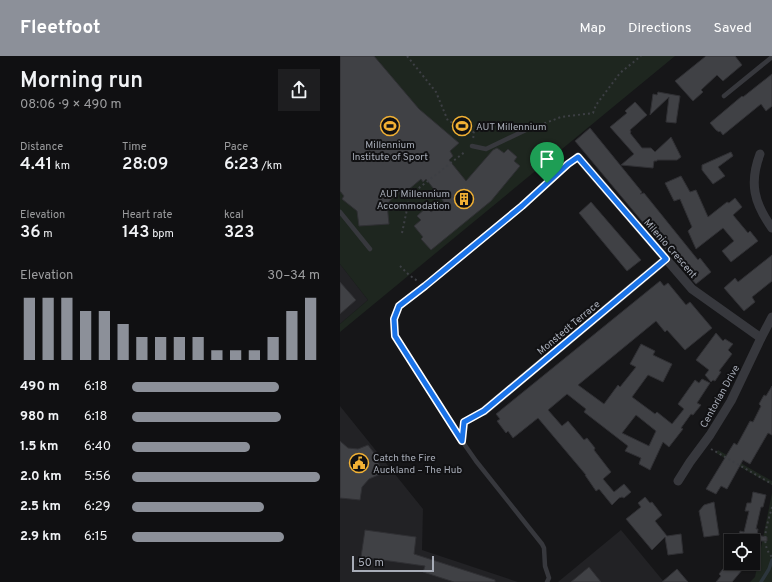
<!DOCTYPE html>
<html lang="en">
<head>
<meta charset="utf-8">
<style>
	body { margin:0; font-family:Overpass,sans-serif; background:#1e1e20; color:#f1f3f6; height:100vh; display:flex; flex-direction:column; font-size:15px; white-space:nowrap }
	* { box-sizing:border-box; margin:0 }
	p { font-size:13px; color:#9c9d9f }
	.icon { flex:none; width:22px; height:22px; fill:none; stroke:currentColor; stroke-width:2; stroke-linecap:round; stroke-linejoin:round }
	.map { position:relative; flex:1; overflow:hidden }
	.panel { display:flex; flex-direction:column; background:#101012; width:340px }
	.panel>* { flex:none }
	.tools { position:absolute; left:384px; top:478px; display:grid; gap:8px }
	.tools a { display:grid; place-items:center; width:36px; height:36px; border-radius:0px; background:#101012; box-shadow:0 1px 3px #0004,0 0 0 1px #303032; font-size:20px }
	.scale { position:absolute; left:12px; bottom:10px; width:82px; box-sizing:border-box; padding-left:4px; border:2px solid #a8adb8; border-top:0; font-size:11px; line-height:14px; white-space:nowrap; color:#a8adb8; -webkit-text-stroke:3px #111113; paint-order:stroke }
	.pin { position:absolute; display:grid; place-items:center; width:34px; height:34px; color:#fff; margin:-41px -17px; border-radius:50% 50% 50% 0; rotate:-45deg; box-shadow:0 0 4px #0007 }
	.pin .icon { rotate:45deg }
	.round { display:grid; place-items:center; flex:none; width:42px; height:42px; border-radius:0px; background:#1e1e20 }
	.headline { display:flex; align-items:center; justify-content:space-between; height:68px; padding:0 20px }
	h1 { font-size:22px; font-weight:600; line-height:30px }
	.figures { display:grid; grid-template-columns:repeat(3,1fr); gap:6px; height:68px; padding:4px 20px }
	.figures div { display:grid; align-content:center }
	.figures b { font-size:17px; font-weight:600 }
	.figures small { font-size:11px; font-weight:400 }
	.figures p { font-size:11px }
	.chart { height:112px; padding:8px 20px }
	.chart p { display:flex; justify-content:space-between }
	.chart svg { width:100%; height:72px; margin-top:4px; stroke:#8c9099; stroke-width:6 }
	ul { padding:0 20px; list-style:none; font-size:13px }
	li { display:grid; grid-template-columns:64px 48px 1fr; align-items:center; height:30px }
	li i { height:10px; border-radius:5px; background:#8c9099 }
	header { display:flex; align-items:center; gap:24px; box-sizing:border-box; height:56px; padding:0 20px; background:#8c9099; color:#fff }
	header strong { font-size:19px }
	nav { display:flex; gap:22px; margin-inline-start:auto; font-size:14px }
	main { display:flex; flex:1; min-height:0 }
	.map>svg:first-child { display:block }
	.built { fill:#222225 }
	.green { fill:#1e261f }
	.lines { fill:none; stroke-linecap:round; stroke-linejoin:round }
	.stream { stroke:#2c353c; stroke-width:3.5 }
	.building { fill:#404145; stroke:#303034; fill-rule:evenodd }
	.path { stroke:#3d3f44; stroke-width:2; stroke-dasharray:2 3; stroke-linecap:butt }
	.lane { stroke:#37383d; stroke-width:4.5 }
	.street { stroke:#37383d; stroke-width:9 }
	.route-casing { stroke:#fff; stroke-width:8 }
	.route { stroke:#1a73e8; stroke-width:5 }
	.labels { text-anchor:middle; stroke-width:4; stroke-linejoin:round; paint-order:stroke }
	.poi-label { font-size:10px; fill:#a8adb8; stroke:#111113; text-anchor:start }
	.street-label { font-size:10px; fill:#a8adb8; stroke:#111113 }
</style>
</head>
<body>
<header>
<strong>Fleetfoot</strong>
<nav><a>Map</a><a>Directions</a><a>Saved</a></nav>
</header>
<main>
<section class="panel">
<div class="headline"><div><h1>Morning run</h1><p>08:06 · 9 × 490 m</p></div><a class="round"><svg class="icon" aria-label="share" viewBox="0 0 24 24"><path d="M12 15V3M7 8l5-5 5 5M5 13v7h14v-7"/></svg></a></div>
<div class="figures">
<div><p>Distance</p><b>4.41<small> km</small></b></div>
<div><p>Time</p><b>28:09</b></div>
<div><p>Pace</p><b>6:23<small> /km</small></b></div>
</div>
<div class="figures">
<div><p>Elevation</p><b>36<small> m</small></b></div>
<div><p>Heart rate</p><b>143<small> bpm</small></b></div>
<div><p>kcal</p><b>323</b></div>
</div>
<div class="chart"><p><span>Elevation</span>30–34 m</p>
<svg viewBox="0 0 160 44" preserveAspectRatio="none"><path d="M5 44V6M15 44V6M25 44V6M35 44V14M45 44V14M55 44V22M65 44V30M75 44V30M85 44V30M95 44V30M105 44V38M115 44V38M125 44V38M135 44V30M145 44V14M155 44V6"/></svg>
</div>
<ul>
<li><b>490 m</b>6:18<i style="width:78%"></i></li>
<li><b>980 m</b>6:18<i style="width:79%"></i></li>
<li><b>1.5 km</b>6:40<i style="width:63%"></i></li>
<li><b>2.0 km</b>5:56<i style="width:100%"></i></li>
<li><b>2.5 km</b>6:29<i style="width:70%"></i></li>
<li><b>2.9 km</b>6:15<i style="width:81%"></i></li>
</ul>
</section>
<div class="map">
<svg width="432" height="526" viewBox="0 0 432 526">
	<rect width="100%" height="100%" fill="#161618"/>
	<g class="built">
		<polygon points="0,208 28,244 0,268"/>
		<polygon points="0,350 83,453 82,494 178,526 0,526"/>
		<polygon points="281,474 324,526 218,526"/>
	</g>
	<g class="green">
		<polygon points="0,0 335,0 0,276 0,268 28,244 0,208"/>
		<polygon points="378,394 432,425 432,429 376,397"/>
		<polygon points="432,437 432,526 410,526 415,521"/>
	</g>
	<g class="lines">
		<polyline class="stream" points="421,526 429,513 432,504"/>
	</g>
	<g class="building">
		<polygon points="0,0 34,0 79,53 119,87 110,95 113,100 109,104 126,125 153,94 157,92 164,97 168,93 177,101 174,105 180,110 151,145 91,194 81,183 83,181 74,170 81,164 77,160 87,151 91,156 104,146 86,123 83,126 81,123 61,140 58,136 47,148 49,168 19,170 17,155 2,143 4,140 0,135"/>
		<polygon points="366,0 395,0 402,9 383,25 377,19 361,34 363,36 353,45 335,25"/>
		<polygon points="432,18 432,50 426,55 421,48 383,79 380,75 379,76 376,74 370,67 402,40 403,41"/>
		<polygon points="318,36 340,40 336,67 326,66 329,41 310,59 313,38 317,39"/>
		<polygon points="295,46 307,59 290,74 291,76 290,77 302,92 311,92 315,96 331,81 341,101 337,104 317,104 317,105 314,105 313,112 281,109 294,98 270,71 287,57 285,55"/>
		<polygon points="250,72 302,136 300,138 304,137 358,204 360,202 371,216 356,228 311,176 235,85"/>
		<polygon points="391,96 393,100 378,111 385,120 373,128 362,114 362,109"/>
		<polygon points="341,120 350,136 356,134 368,161 387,146 389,147 395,142 402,151 393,159 408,177 410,175 418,185 391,206 382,195 394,185 383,172 356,193 348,175 352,171 340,143 334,145 325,127"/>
		<polygon points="251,146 301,204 287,215 239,157"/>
		<polygon points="432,199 432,225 412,241 415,246 404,255 384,232 395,222 398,226"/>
		<path d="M320,225L324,230L328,227L346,249L350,246L372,272L345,294L327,274L325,276L316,265L238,329L264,348L278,329L280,331L296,311L290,308L301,288L315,295L313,299L332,308L323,326L308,319L292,341L315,358L317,356L332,368L344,353L338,348L355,324L359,327L362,323L370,327L357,347L361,349L353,359L351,358L341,372L343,373L329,391L323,386L310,414L299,408L301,402L285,395L288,390L244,356L246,353L227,338L208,354L222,370L228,365L244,384L247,382L255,392L254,394L271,416L263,423L274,436L284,428L291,436L284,442L282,441L279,442L272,449L259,433L256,435L245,419H246L198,362L173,382L168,375L166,377L157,365L160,363L156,358ZM296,359L316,375L309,390L282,377Z"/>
		<polygon points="0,226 16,244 0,258"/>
		<polygon points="376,277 383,285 385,283 393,288 388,294 392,298 379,315 381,316 375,325 373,324 371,326 365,319 369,314 356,304"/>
		<polygon points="432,330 432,379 428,377 410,408 403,404 387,433 381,430 376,438 366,433 394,387 397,389 410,365 413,366 421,350 419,348 424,339 426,340"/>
		<polygon points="0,385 8,392 18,393 28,389 34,397 43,417 29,423 22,431 20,444 0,442"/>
		<polygon points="413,436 426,439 423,451 421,451 416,473 418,473 417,479 427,481 427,485 397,485 400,475 404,476 409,455 405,455 407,447 411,447"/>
		<polygon points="305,441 310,447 312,446 322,459 315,465 327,480 341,478 343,497 328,499 325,481 312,494 286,463 301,451 298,447"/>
		<polygon points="374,446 379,479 364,481 359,455 364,449"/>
		<polygon points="25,474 76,481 74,498 155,524 155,526 114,526 83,516 85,510 21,501"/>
		<polygon points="390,504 391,507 408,507 392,526 376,526 381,520 379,518"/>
		<polygon points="249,511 261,526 231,526"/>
		<polygon points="337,513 348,526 322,526"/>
	</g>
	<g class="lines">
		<g class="path">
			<polyline points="67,0 96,36 108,65 131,73 134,77 133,83"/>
			<polyline points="195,71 221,61 253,57 256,49 280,17 301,0"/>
			<polyline points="62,177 70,139 126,95"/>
			<polyline points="60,210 69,219 79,226"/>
			<polyline points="371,393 432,428"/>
			<path d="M432,451C428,467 419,487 432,501"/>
		</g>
		<g class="lane">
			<polyline points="384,40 432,1"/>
			<polyline points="132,90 146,93 188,73"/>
			<polyline points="0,156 30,193"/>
			<polyline points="144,355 124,366 122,385 136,405 202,488 204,492 205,510 209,522 207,526"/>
			<polyline points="122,385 55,280 54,263 59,250 85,230 182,150 228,107 238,101"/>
		</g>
		<g class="street">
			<path d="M420,98C409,127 414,147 432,172"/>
			<polyline points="238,101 352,233 421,282"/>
			<polyline points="144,355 326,203"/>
			<polyline points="338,425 350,406 370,379 391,345 421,282 432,261"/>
		</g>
	</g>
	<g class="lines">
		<defs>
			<polygon id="route" points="238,101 326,203 144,355 124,366 122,385 55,280 54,263 59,250 85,230 182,150 228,108"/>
		</defs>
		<use href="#route" class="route-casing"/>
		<use href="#route" class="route"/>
	</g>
	<defs>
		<symbol id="stadium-ring" viewBox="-11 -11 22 22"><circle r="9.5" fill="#111113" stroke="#f2b134" stroke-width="1.5"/><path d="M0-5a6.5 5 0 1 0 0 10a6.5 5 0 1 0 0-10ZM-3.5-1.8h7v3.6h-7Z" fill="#f2b134"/></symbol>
		<symbol id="building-ring" viewBox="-11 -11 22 22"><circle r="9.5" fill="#111113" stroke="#f2b134" stroke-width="1.5"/><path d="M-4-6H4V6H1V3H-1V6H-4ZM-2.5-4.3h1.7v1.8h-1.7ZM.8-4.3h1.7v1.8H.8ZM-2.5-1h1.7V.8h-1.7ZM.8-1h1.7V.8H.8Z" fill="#f2b134"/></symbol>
		<symbol id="civic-ring" viewBox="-11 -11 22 22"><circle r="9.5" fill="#111113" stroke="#f2b134" stroke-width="1.5"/><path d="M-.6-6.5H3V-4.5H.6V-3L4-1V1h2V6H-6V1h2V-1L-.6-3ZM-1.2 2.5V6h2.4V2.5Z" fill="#f2b134"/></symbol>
	</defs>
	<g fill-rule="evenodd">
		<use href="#stadium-ring" x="39" y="59" width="22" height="22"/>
		<use href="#stadium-ring" x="111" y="59" width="22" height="22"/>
		<use href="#building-ring" x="113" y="132" width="22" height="22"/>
		<use href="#civic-ring" x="8" y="396" width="22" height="22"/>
	</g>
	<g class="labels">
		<g class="poi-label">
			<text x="136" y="74">AUT Millennium</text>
			<text x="50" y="92" text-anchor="middle">Millennium<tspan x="50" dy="12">Institute of Sport</tspan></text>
			<text x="110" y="141" text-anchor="end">AUT Millennium<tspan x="110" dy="12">Accommodation</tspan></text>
			<text x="33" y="405">Catch the Fire<tspan x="33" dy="12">Auckland – The Hub</tspan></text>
		</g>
		<g class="street-label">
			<text transform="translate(331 192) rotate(49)" y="4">Milenio Crescent</text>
			<text transform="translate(228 271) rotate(-40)" y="4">Monstedt Terrace</text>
			<text transform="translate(379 340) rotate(-61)" y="4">Centorian Drive</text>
		</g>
	</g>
</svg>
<div class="tools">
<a><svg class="icon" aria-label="locate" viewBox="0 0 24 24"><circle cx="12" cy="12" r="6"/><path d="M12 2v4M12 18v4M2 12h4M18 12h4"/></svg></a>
</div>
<div class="scale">50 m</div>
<div class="pin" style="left:207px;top:127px;background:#1e9e55"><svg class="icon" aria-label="arrive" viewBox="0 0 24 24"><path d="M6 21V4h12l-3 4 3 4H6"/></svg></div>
</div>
</main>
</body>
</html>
